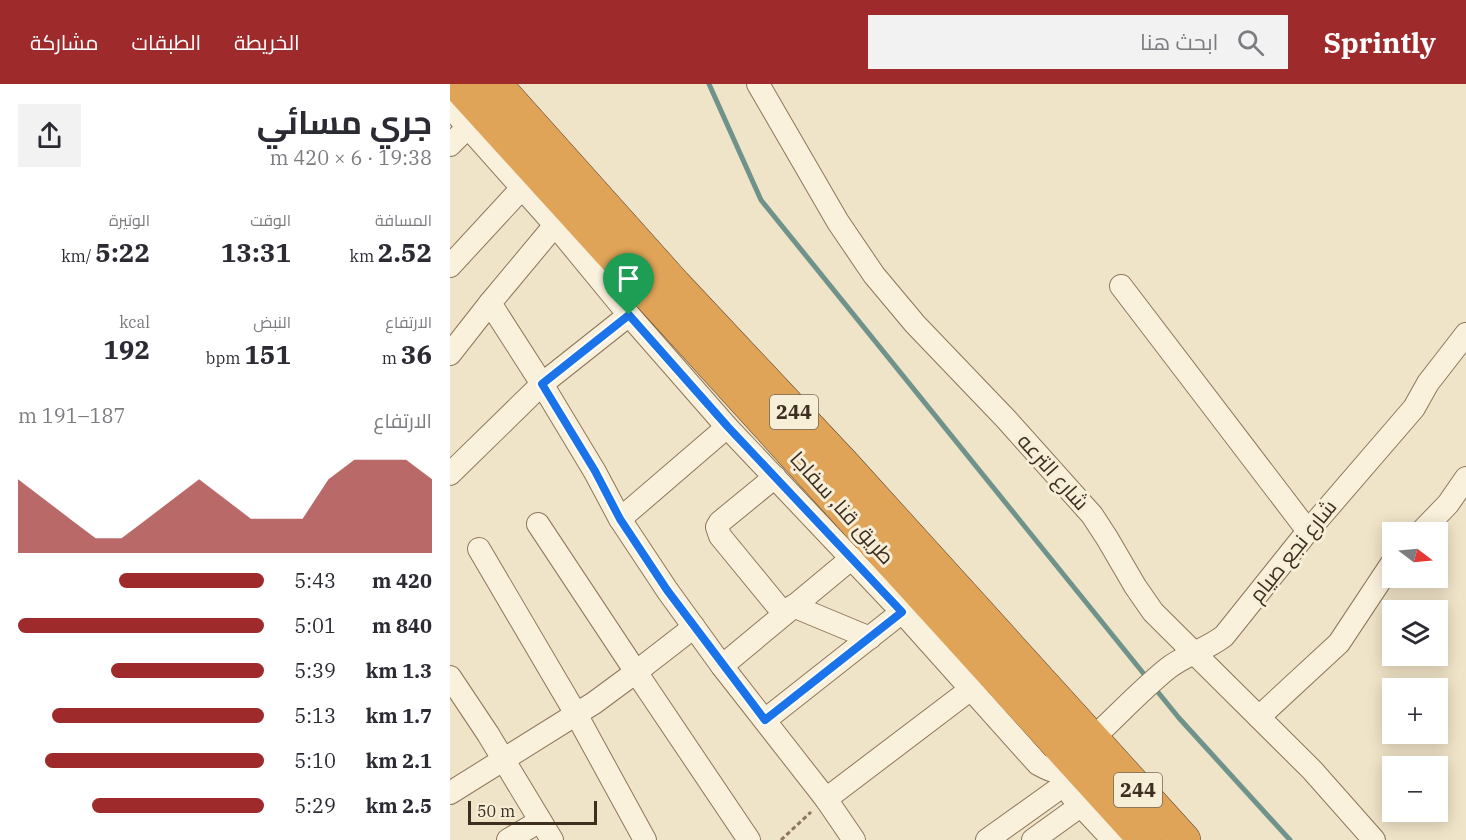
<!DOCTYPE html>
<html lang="ar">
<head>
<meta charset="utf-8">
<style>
	body { margin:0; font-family:"IBM Plex Serif",Cairo,serif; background:#f2f2f3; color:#2b2b33; direction:rtl; height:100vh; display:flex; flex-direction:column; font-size:22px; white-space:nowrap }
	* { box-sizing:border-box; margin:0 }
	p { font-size:20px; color:#7c7c81 }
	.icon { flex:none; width:33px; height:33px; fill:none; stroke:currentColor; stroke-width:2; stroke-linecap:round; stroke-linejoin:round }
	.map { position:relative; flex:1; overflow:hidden; direction:ltr }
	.drawer { display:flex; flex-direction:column; background:#fff; width:450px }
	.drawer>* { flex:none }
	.needle { width:39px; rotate:106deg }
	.controls { position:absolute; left:932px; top:438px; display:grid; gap:12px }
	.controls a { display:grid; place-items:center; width:66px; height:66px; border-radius:0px; background:#fff; box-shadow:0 3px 15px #0003; font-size:30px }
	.scale { position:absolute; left:18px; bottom:15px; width:129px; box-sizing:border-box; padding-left:6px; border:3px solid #3d2e20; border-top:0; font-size:16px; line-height:21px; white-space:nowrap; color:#3d2e20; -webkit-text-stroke:4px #f7eed8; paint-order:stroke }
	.pin { position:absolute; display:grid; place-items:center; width:51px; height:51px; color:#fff; margin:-62px -26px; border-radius:50% 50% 50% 0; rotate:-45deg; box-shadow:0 0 6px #0007 }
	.pin .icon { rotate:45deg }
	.round { display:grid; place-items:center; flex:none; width:63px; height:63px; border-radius:0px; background:#f2f2f3 }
	.summary { display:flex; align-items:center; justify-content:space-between; height:102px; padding:0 18px }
	h1 { font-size:33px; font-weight:700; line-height:45px }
	.metrics { display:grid; grid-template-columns:repeat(3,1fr); gap:9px; height:102px; padding:6px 18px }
	.metrics div { display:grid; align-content:center }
	.metrics b { font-size:26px; font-weight:700 }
	.metrics small { font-size:16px; font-weight:400 }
	.metrics p { font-size:16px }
	.chart { height:168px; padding:12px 18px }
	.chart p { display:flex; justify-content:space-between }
	.chart svg { width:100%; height:108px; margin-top:6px; fill:#9e2a2b; opacity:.7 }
	ul { padding:0 18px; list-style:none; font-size:20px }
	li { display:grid; grid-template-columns:96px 72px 1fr; align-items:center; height:45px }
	li i { height:15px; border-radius:8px; background:#9e2a2b }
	header { display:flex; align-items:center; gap:36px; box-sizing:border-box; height:84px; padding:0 30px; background:#9e2a2b; color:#fff }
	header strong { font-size:28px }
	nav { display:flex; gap:33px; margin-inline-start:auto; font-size:21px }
	.search { width:420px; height:54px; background:#f2f2f3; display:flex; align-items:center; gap:15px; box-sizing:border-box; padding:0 21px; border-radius:0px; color:#7c7c81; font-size:22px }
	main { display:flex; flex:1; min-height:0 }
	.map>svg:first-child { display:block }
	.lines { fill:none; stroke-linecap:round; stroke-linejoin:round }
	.stream { stroke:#6f938a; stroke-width:5 }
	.minor-casing { stroke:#8d765c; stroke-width:24 }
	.highway-casing { stroke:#5b4430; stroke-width:34 }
	.path { stroke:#8d765c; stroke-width:3; stroke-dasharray:4.5 3; stroke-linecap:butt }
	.minor { stroke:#faf1dc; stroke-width:22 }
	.highway { stroke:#e0a458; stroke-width:33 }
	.route-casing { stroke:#fff; stroke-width:12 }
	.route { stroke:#1a73e8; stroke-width:8 }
	.labels { text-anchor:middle; stroke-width:6; stroke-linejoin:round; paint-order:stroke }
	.shield { fill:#f7eed8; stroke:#756857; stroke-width:1.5 }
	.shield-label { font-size:20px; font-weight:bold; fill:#3d2e20 }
	.street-label { font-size:21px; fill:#3d2e20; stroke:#f7eed8 }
</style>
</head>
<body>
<header>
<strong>Sprintly</strong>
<div class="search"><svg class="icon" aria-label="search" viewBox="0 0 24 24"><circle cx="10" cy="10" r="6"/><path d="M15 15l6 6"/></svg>ابحث هنا</div>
<nav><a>الخريطة</a><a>الطبقات</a><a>مشاركة</a></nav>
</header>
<main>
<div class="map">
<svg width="1016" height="756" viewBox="0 0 1016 756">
	<rect width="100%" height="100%" fill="#f0e4c8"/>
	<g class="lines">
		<g class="stream">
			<polyline points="259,0 311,116 698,595"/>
			<polyline points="703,602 729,634 840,756"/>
		</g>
		<defs>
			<g id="minor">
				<polyline points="308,0 388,138 424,191 465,240 556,335 642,431 657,454 685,502 703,528 862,686 924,756"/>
				<path d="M0,23L105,141L179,231L277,343L452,528L588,680C604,689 614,691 632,688"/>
				<polyline points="0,61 18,43"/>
				<polyline points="105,141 40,219 92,300 145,388 170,435 217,506 272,582 376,715 404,756"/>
				<polyline points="0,182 72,104"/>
				<polyline points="671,202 858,447"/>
				<polyline points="0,270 40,219"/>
				<polyline points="0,390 92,300 179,231"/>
				<polyline points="325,393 270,438 267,443 270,452 334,530"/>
				<polyline points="170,435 277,343"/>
				<polyline points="88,440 186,588 244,543"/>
				<polyline points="971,448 998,420 1016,394"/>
				<polyline points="29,465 126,630 195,756"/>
				<polyline points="343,522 420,554"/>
				<polyline points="272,582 402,474"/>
				<polyline points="0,593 38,650 102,756"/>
				<polyline points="809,633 889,559 942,479"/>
				<polyline points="315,636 452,528"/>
				<path d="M642,655C667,632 691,606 717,585C734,571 756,566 774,552L858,447L964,324L978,299L1016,250"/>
				<polyline points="0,709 144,619 186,588 299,756"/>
				<polyline points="621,711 663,756"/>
				<polyline points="376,715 521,605"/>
				<polyline points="58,756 90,737"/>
				<polyline points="537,756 632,688"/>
				<polyline points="583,756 651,707"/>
			</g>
			<g id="highway">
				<polyline points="7,0 695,756"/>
				<polyline points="45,0 225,201 394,381 734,756"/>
			</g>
		</defs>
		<use href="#minor" class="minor-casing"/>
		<use href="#highway" class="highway-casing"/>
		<polyline class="path" points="331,756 361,728"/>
		<use href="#minor" class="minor"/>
		<use href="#highway" class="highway"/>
	</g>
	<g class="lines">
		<defs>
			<polygon id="route" points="179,231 278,343 452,528 315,636 217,506 170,435 145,387 92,300"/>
		</defs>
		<use href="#route" class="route-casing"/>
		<use href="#route" class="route"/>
	</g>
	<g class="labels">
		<g class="shield">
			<rect x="320" y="311" width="48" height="34" rx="4.5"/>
			<rect x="664" y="689" width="48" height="34" rx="4.5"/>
		</g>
		<g class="shield-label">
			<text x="344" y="335">244</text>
			<text x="688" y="713">244</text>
		</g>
		<g class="street-label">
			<text transform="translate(603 388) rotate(48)" y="7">شارع الترعه</text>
			<text transform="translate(392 424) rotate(48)" y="7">طريق قنا, سفاجا</text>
			<text transform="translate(843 467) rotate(-51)" y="7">شارع نجع صيام</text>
		</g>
	</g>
</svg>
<div class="controls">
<a><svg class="needle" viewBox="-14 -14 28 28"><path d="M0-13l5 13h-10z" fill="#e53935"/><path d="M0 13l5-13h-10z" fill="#7c7c81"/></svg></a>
<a><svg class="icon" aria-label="layers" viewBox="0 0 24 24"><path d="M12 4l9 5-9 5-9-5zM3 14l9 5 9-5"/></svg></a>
<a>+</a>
<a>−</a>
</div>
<div class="scale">50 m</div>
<div class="pin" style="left:179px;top:231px;background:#1e9e55"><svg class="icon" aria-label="arrive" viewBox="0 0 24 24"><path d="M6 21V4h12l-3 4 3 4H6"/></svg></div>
</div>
<section class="drawer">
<div class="summary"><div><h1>جري مسائي</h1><p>19:38 · 6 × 420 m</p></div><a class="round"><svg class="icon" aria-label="share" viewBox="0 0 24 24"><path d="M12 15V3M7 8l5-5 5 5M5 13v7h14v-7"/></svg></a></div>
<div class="metrics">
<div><p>المسافة</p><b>2.52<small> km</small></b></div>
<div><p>الوقت</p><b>13:31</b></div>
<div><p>الوتيرة</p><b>5:22<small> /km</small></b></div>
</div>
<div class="metrics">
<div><p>الارتفاع</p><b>36<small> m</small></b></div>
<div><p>النبض</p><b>151<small> bpm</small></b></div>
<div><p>kcal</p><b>192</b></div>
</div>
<div class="chart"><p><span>الارتفاع</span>187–191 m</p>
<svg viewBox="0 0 160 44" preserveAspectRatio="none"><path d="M0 44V14L10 22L20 30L30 38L40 38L50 30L60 22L70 14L80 22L90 30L100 30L110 30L120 14L130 6L140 6L150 6L160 14V44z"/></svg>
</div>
<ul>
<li><b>420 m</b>5:43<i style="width:59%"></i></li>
<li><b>840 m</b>5:01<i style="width:100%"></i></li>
<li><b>1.3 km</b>5:39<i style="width:62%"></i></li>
<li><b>1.7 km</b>5:13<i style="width:86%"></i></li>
<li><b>2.1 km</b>5:10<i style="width:89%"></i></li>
<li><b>2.5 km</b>5:29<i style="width:70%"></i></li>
</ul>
</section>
</main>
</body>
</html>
